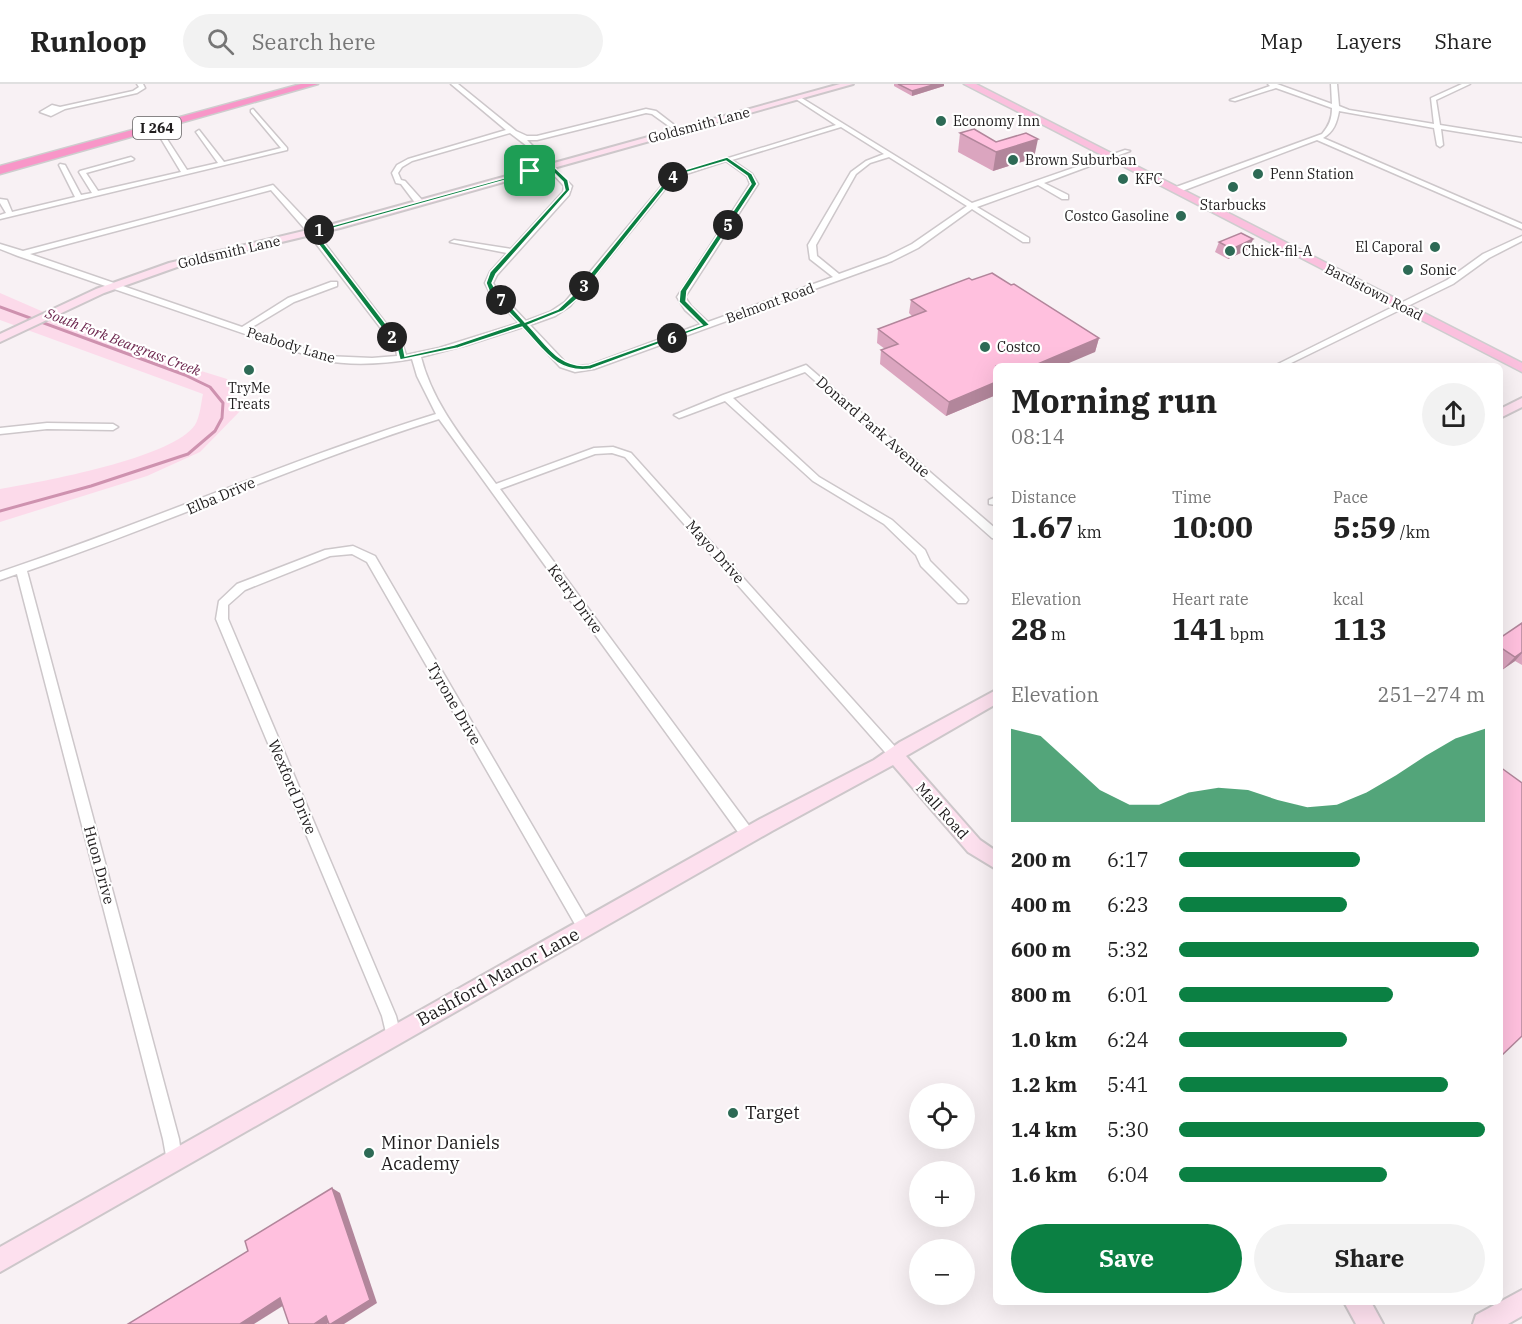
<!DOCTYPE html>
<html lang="en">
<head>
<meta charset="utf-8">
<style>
	body { margin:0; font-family:"IBM Plex Serif",serif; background:#f2f2f2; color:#222; height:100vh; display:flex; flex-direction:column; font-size:22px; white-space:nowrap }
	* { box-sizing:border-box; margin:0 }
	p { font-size:20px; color:#767676 }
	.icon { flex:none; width:33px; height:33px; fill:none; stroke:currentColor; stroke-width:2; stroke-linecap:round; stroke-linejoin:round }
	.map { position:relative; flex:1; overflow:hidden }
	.details { position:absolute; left:993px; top:279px; width:510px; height:942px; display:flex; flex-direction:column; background:#fff; border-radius:9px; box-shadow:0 6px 24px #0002 }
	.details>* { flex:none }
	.tools { position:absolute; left:909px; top:999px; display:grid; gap:12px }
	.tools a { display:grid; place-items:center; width:66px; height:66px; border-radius:50%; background:#fff; box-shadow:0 6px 24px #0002; font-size:30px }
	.pin { position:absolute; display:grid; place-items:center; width:51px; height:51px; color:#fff; margin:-26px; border-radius:12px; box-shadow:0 3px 9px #0006 }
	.km { position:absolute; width:30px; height:30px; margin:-15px; border-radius:50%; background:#222; color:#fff; font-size:16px; line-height:30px; text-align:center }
	.round { display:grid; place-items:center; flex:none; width:63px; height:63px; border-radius:32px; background:#f2f2f2 }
	.summary { display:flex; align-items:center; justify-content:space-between; height:102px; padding:0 18px }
	h1 { font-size:33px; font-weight:700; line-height:45px }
	.figures { display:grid; grid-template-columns:repeat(3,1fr); gap:9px; height:102px; padding:6px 18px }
	.figures div { display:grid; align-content:center }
	.figures b { font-size:30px; font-weight:700 }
	.figures small { font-size:16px; font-weight:400 }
	.figures p { font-size:16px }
	.chart { height:168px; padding:12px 18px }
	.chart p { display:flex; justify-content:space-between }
	.chart svg { width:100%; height:108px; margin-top:6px; fill:#0b8043; opacity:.7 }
	.action { display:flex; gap:12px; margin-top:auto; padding:12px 18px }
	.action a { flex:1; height:69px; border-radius:36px; background:#0b8043; color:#fff; font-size:24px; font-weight:700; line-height:69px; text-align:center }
	.action a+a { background:#f2f2f2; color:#222 }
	ul { padding:0 18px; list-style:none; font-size:20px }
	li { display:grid; grid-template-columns:96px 72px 1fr; align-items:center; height:45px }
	li i { height:15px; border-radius:8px; background:#0b8043 }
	header { display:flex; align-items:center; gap:36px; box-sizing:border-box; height:84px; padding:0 30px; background:#fff; border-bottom:2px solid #e0e0e0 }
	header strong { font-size:28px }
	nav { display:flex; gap:33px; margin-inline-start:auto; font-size:21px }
	.search { width:420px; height:54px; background:#f2f2f2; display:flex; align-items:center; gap:15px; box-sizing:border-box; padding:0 21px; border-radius:33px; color:#767676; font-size:22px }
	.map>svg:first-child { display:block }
	.green { fill:#fcdaea }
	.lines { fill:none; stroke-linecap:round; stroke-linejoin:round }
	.stream { stroke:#ce92af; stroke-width:3 }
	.street-casing { stroke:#cdc7ca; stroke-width:3 }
	.secondary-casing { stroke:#cdc7ca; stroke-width:4 }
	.primary-casing { stroke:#cecdce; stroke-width:3 }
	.highway-casing { stroke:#cecdce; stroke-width:3 }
	.street { fill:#fff; fill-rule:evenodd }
	.secondary { fill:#fde0ee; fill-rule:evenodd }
	.primary { fill:#fbc0de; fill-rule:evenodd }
	.highway { fill:#f896c8; fill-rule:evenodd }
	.wall { fill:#dba5bf }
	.shaded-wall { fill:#b2869b }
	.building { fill:#ffc0de; stroke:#b2869b; stroke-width:1.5 }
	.route { fill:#0b8043; stroke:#fff; stroke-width:1.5; fill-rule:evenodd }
	.poi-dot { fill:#2d6a55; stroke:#fff; stroke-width:2 }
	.labels { text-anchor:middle; stroke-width:4.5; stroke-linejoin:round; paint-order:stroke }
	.far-poi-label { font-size:14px; fill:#201d1e; stroke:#fff; text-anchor:start }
	.far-street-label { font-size:14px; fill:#201d1e; stroke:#fff }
	.shield { fill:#fff; stroke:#636162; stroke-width:1.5 }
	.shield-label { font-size:14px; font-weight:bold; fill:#201d1e }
	.far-water-label { font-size:14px; font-style:italic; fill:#6d264e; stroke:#fff }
	.street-label { font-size:15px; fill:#201d1e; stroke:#fff }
	.near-street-label { font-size:18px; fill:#201d1e; stroke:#fff }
	.near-poi-label { font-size:18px; fill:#201d1e; stroke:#fff; text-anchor:start }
</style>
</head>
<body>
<header>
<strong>Runloop</strong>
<div class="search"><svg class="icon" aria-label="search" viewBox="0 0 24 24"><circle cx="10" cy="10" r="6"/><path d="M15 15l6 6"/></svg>Search here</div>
<nav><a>Map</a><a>Layers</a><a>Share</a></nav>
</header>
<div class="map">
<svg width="1522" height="1240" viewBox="0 0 1522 1240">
	<rect width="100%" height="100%" fill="#f8f1f4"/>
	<path class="green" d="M0,209L124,263L227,295L240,327L200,368L147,392L0,438V405C41,398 173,374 195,341C200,333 201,319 203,310L0,236Z"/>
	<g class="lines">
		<polyline class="stream" points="0,223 185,291 210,303 223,319 222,334 215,347 188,370 91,402 0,427"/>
		<defs>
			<g id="street">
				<polygon points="137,0 143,0 145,4 137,9 65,25 51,32 40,28 52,21 60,23 133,7 139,3"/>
				<path d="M451,0H458L516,47L527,52H537L646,25L656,27L682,47L677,48L652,30L646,29L537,56H527L572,102L569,111L497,191L493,199L497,206L526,237L550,228L565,218L670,92L836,41L796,15V13H800L972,119L1125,66L1130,67L1044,99L1068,111V115H1062L1038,101L977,123L1029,154V158H1023L972,125L918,164L892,177L594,285L575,288L560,283L523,243L467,261L421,273C433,321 467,360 496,400L594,364L613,363L631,369L899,667L901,671L899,675H891L625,373L612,369L595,370L500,405L753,747L755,751L753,755L748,757L743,755L439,335C299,379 166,440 27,487L179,1055L182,1077L180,1083L174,1085L168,1083L163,1055L17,490L0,496V488C147,439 288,376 436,330L417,292L412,275C383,280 351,282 321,276L18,172L0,165V160L23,167L273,101L310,140L403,262L406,271L439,264L519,239L490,209L485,199L490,188L507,169L450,158L454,156L511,165L563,108L564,102L527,62L510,49L412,77L402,83L398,89L401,96L405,97L422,116V120H416L401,100L396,99L392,89L397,81L408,75L506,46ZM841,43L884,70L866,77L851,88L808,161L810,175L833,193L708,238L691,222L685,213L758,100L752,90L732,76ZM889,73L967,122L912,160L886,173L839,190L817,172L816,161L856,90L870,79ZM726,77L747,92L750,100L677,213L685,226L701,240L590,281L576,282L566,279L530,241L555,232L570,222L674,94ZM271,106L304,144L396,264L397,272L372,274L325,272L249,245L294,218L337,202V198H331L288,214L242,243L30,170Z"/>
				<path d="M1268,0H1277L1332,20L1331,0H1337L1339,22L1349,26L1434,40L1431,14L1462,0H1470L1436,16L1440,41L1522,54V58L1441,45L1443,61L1440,63L1437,61L1434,44L1339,27C1337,38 1334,48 1323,54L1522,140V145L1317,56L1182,107H1176V103L1322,50C1329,42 1332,35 1332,24L1276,4L1235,17L1230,16L1270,2Z"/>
				<polygon points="253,25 287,64 287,66 0,135 0,131 6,129 0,119 0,115 7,116 12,128 75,113 59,81 60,80 65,81 81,111 92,109 79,88 80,87 131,73 134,75 133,76 86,89 98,107 181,88 160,53 161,52 165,52 187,86 218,79 196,48 199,46 224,78 281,64 251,28 251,26"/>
				<polygon points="1522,152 1522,157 1489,174 1453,200 1285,282 1274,282 1447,196 1483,170"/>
				<polygon points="806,281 996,445 996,455 992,454 805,288 733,314 819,393 892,436 925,466 930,477 966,513 968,516 966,519 958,519 921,482 916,471 884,440 813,397 725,317 682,333 679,334 674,331 723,311"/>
				<polygon points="47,339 113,340 118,343 113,346 47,345 0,350 0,344"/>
				<polygon points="996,413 996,421 989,420 989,416"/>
				<polygon points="353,462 375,472 592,844 590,849 585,851 580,849 367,478 352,470 330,472 245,506 228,521 228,535 396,932 401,952 398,957 393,960 388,957 382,932 216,535 219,517 237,500 325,466"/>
			</g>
			<g id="secondary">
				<polygon points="840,0 853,0 340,144 177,183 104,209 0,258 0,250 96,205 169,179 333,140"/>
				<polygon points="1522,314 1522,323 1500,334 1500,325"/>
				<polygon points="996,606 996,620 906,672 980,756 996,767 996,785 968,768 893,681 772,747 0,1188 0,1163 760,735 874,676 900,658"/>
				<polygon points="1522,1206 1522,1232 1508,1240 1473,1240 1476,1231"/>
				<polygon points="1344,1218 1371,1218 1383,1240 1356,1240"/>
			</g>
			<polygon id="primary" points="964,0 976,0 1522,279 1522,288"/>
			<polygon id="highway" points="301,0 318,0 0,90 0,82"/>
		</defs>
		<use href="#street" class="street-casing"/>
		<use href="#secondary" class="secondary-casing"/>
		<use href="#primary" class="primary-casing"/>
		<use href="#highway" class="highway-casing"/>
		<use href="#street" class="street"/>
		<use href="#secondary" class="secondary"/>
		<use href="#primary" class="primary"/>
		<use href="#highway" class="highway"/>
	</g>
	<g class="wall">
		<polygon points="894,0 944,0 944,2 912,12 894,2"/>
		<polygon points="960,49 996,58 1034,74 993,87 958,68"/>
		<polygon points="1253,155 1249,165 1228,175 1215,168 1219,158"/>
		<polygon points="972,196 1011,201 1099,254 1095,268 996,282 996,311 946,332 880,280 881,266 885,265 877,259 878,245 912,232 909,229 911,216"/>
		<polygon points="1522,539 1522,581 1515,577 1502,586 1500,585 1500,554"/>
	</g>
	<g class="shaded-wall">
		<polygon points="936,0 944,0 944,2 912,12 912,7"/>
		<polygon points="1038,55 1034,74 993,87 996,68"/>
		<polygon points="1253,155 1249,165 1228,175 1232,165"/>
		<polygon points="1099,254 1095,268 1062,282 1033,282"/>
		<polygon points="996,298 996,311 946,332 949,318"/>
		<polygon points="1522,568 1522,569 1515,577 1502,586 1515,573"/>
		<polygon points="332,1104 340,1109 377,1219 344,1240 331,1240"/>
		<polygon points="280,1214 289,1218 254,1240 240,1240"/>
		<polygon points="326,1232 334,1235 327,1240 314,1240"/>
	</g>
	<g class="building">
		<polygon points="898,0 936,0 912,7"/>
		<polygon points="974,45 996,58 1026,49 1038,55 996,68 960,49"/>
		<polygon points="1241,149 1253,155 1232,165 1219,158"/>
		<polygon points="992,189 1011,201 1014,200 1099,254 1033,282 996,282 996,298 949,318 881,266 898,260 878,245 926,227 911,216 969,194 972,196"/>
		<polygon points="1522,539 1522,568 1515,573 1500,563 1500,554"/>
		<polygon points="1500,683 1522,699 1522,952 1500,973"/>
		<polygon points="332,1104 370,1216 331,1240 329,1240 326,1232 314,1240 289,1240 280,1214 240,1240 128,1240 248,1167 245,1157"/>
	</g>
	<path class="route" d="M727,73L752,90L757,100L687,207L686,217L710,241L591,285C556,290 544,266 522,243L458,264L400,276L397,264L309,148L552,81L568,96L570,106L496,190L492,199L496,206L525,238L558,225L572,212L667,95L681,87ZM726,77L747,92L751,100L680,207L679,218L702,241L589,281C560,285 547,261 528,241L563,227L577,215L671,97L685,89ZM549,84L563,98L565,106L490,188L486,199L490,209L519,239L454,261L405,272L403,262L316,149Z"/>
	<g class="poi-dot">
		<circle cx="941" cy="37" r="6"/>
		<circle cx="1013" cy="76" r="6"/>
		<circle cx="1258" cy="90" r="6"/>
		<circle cx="1123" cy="95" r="6"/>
		<circle cx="1233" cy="103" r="6"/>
		<circle cx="1181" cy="132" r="6"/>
		<circle cx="1435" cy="163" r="6"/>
		<circle cx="1230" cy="167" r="6"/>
		<circle cx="1408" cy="186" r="6"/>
		<circle cx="985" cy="263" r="6"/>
		<circle cx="249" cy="286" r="6"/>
		<circle cx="733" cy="1029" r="6"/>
		<circle cx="369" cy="1069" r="6"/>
	</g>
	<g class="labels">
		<g class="far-poi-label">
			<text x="953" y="42">Economy Inn</text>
			<text x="1025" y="81">Brown Suburban</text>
			<text x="1270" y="95">Penn Station</text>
			<text x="1135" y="100">KFC</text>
			<text x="1233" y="126" text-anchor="middle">Starbucks</text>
			<text x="1169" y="137" text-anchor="end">Costco Gasoline</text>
			<text x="1423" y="168" text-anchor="end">El Caporal</text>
			<text x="1242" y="172">Chick-fil-A</text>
			<text x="1420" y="191">Sonic</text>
			<text x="997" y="268">Costco</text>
			<text x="249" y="309" text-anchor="middle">TryMe<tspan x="249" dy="16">Treats</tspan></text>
		</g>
		<g class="far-street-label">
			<text transform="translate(699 41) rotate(-15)" y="5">Goldsmith Lane</text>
			<text transform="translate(229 168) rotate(-13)" y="5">Goldsmith Lane</text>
			<text transform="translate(1374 208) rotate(27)" y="5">Bardstown Road</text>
			<text transform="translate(770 219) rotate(-20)" y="5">Belmont Road</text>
			<text transform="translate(291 261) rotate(17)" y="5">Peabody Lane</text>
		</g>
		<rect class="shield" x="133" y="33" width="48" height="22" rx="4.5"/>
		<g class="shield-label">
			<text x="157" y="49">I 264</text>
		</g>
		<g class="far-water-label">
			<text transform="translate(123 258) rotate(21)" y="5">South Fork Beargrass Creek</text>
		</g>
		<g class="street-label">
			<text transform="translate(873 343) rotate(41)" y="5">Donard Park Avenue</text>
			<text transform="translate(221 412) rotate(-23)" y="5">Elba Drive</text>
			<text transform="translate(715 468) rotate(48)" y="5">Mayo Drive</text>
			<text transform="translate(575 515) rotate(54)" y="5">Kerry Drive</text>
			<text transform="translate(454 620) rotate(60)" y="5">Tyrone Drive</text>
			<text transform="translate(292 703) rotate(67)" y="5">Wexford Drive</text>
			<text transform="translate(942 727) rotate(48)" y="5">Mall Road</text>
			<text transform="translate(99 781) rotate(75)" y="5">Huon Drive</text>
		</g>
		<g class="near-street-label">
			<text transform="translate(498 893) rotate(-29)" y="6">Bashford Manor Lane</text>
		</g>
		<g class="near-poi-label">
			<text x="745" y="1035">Target</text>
			<text x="381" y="1065">Minor Daniels<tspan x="381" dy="21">Academy</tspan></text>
		</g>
	</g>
</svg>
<div class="tools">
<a><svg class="icon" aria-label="locate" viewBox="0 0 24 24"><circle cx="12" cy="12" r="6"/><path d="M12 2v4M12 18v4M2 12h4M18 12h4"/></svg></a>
<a>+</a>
<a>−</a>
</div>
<div class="pin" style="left:530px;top:87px;background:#1e9e55"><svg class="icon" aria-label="arrive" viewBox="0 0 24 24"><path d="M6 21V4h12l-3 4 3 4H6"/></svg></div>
<b class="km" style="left:319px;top:146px">1</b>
<b class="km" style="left:392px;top:253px">2</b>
<b class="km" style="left:584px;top:202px">3</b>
<b class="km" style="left:673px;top:93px">4</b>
<b class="km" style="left:728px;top:141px">5</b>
<b class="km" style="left:672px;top:254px">6</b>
<b class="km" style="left:501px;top:216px">7</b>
<section class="details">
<div class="summary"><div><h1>Morning run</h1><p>08:14</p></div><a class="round"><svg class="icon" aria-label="share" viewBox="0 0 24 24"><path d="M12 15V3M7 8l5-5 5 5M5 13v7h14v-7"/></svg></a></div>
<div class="figures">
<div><p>Distance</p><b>1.67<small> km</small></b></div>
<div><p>Time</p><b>10:00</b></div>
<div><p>Pace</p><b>5:59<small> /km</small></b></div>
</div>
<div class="figures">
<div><p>Elevation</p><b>28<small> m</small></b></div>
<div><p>Heart rate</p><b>141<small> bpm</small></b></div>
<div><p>kcal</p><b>113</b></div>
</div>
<div class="chart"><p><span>Elevation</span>251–274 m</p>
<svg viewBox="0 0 160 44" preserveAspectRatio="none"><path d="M0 44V6L10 9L20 20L30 31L40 37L50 37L60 32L70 30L80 31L90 35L100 38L110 37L120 32L130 25L140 17L150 10L160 6V44z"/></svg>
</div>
<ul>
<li><b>200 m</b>6:17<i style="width:59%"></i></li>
<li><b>400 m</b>6:23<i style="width:55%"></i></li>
<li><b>600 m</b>5:32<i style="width:98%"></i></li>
<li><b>800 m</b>6:01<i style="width:70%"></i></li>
<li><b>1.0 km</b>6:24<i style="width:55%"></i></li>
<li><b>1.2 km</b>5:41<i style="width:88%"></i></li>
<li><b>1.4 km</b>5:30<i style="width:100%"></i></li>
<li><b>1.6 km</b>6:04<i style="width:68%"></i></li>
</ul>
<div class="action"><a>Save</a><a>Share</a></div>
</section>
</div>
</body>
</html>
